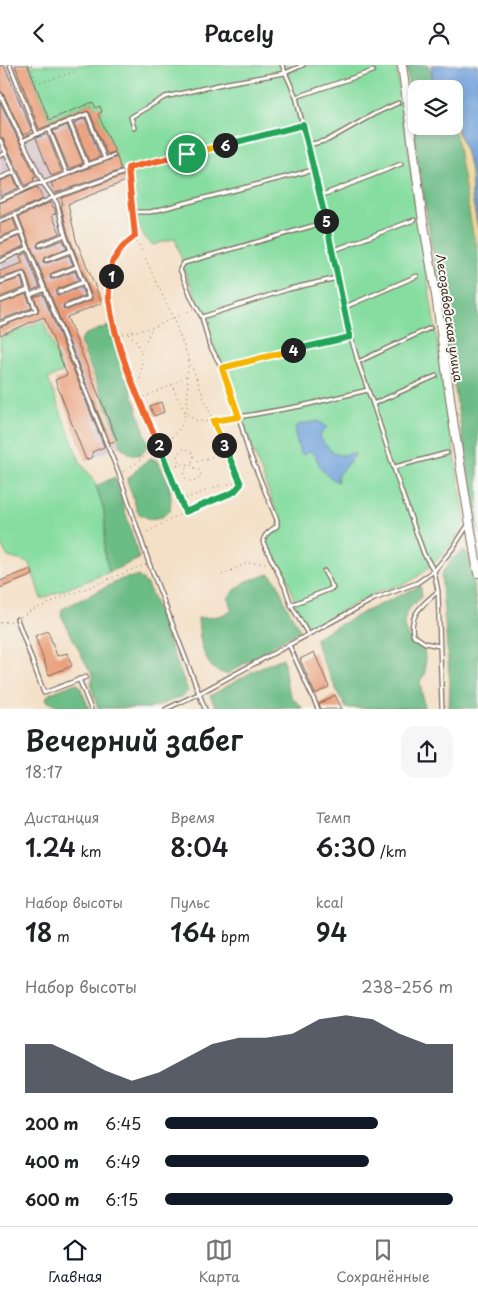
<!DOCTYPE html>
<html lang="ru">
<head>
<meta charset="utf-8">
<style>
	body { margin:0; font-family:"Playpen Sans",sans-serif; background:#f6f6f6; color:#202124; height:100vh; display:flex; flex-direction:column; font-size:19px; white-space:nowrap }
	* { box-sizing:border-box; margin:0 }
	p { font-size:16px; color:#757577 }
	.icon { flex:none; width:28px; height:28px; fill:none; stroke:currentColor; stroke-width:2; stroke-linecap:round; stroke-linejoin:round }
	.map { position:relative; height:644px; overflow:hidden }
	.side { display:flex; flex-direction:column; background:#fff; flex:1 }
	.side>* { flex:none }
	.buttons { position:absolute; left:408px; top:15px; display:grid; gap:10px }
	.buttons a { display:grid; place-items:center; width:55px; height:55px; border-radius:10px; background:#fff; box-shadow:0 2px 8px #0003; font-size:25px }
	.pin { position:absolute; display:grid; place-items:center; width:42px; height:42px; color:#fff; margin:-21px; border:2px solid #fff; border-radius:50%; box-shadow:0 1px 5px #0007 }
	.km { position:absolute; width:25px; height:25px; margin:-12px; border-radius:50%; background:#222; color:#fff; font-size:14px; line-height:25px; text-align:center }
	.round { display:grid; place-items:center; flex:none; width:52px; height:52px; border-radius:15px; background:#f6f6f6 }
	.summary { display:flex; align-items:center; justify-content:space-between; height:85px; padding:0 25px }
	h1 { font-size:28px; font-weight:600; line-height:38px }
	.stats { display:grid; grid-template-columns:repeat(3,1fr); gap:8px; height:85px; padding:5px 25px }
	.stats div { display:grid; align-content:center }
	.stats b { font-size:25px; font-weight:600 }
	.stats small { font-size:14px; font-weight:400 }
	.stats p { font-size:14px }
	.chart { height:140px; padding:10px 25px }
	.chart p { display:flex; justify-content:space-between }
	.chart svg { width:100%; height:90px; margin-top:5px; fill:#111827; opacity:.7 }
	ul { padding:0 25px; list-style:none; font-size:16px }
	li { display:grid; grid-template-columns:80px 60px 1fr; align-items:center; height:38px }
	li i { height:12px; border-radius:6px; background:#111827 }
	header { display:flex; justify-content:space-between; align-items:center; height:65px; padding:0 25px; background:#fff; font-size:22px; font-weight:600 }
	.menu { display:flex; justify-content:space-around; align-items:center; height:70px; border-top:1px solid #e0e0e0; background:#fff; font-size:14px; color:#757577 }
	.menu a { display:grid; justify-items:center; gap:2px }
	.menu .current { color:#111827 }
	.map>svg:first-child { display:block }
	.industrial { fill:#d2bdc6 }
	.green { fill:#86dda0; stroke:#60845f }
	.forest { fill:#6cbc86; stroke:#547352 }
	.sand { fill:#eeda9e; stroke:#94825e }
	.water { fill:#71a1db; stroke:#56667c }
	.building { fill:#ea9b76 }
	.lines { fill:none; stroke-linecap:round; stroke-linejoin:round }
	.service-casing { stroke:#7c6a59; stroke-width:5.5 }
	.tertiary-casing { stroke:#7c6a59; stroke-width:10 }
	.path { stroke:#7c6a59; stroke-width:1; stroke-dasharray:1 4; stroke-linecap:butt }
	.service { stroke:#fff; stroke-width:3 }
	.tertiary { stroke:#fff; stroke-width:8 }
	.split-1-casing { stroke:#fff; stroke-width:10 }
	.split-2-casing { stroke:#fff; stroke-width:10 }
	.split-3-casing { stroke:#fff; stroke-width:10 }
	.split-4-casing { stroke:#fff; stroke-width:10 }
	.split-5-casing { stroke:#fff; stroke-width:10 }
	.split-6-casing { stroke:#fff; stroke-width:10 }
	.split-7-casing { stroke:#fff; stroke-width:10 }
	.split-1 { stroke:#f0652b; stroke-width:6 }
	.split-2 { stroke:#f0652b; stroke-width:6 }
	.split-3 { stroke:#22a559; stroke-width:6 }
	.split-4 { stroke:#f5b400; stroke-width:6 }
	.split-5 { stroke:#22a559; stroke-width:6 }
	.split-6 { stroke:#22a559; stroke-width:6 }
	.split-7 { stroke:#f5b400; stroke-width:6 }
	.labels { text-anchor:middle; stroke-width:4; stroke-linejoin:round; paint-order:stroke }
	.street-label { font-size:12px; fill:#3b2a1e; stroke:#f6f6f2 }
</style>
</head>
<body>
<header><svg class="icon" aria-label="back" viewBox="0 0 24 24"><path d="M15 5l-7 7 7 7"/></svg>Pacely<svg class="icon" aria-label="person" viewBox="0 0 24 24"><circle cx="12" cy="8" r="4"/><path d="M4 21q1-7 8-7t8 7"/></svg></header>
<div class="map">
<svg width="478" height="644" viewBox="0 0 478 644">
	<rect width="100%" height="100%" fill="#f6f6f2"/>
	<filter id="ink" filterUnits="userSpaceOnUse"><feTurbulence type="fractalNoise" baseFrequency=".02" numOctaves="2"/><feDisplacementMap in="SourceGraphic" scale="10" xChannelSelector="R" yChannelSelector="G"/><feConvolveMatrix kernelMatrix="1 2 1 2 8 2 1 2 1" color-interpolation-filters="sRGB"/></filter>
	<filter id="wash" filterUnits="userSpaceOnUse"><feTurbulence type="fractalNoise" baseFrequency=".0096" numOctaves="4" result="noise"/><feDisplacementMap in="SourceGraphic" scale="20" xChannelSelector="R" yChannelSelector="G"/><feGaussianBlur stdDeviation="1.12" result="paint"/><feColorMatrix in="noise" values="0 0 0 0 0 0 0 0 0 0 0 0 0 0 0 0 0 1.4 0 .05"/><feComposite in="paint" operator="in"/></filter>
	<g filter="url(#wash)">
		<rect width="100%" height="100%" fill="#f4e0c7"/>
		<polygon class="industrial" points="0,0 28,0 49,55 93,37 100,41 121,104 128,116 68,140 76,175 102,238 68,253 119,381 86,395 55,315 67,310 44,253 0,270"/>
		<g class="green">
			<path d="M29,0H396L416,141L465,455C458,477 424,512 402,520C393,523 382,524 373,529C353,539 333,551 312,562C308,561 305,560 303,556C295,544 292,525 287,512C281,499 270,488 266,475C272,465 281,467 279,453L247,370L224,303L212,278L201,243L186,209L175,173L153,180C134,166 134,137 132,115L128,116L121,104L98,49L102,47L100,42L96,43L93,37L49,55Z"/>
			<polygon points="43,256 63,307 48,314 80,397 95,417 104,446 105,462 104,486 109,507 41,534 30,498 8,492 0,478 0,273"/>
		</g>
		<g class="forest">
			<polygon points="406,0 428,0 436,24 416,24 416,61 452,61 456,70 473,168 478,187 478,469 413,65 408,14"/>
			<polygon points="107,261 111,263 147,375 148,381 140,390 130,389 121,382 110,350 80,277 84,270"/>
			<polygon points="151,393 158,396 169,418 171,433 170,445 162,452 149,454 138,448 127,415 141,400"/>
			<path d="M115,412C122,440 132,466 139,494L109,507L104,486L105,462L104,446L96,421Z"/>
			<polygon points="463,486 468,488 478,551 478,643 449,643 450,618 441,509 453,493"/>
			<path d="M270,509L278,519L286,540L300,565L227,609C226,609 219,607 219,607C202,599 199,569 198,553C211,553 221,551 232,546L228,533L235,525L247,516Z"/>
			<polygon points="138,511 146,518 152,530 170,581 188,626 183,631 152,643 98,643 91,621 93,610 85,597 61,550 62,544 122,514"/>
			<path d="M420,521C421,525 423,529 420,533C417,538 410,541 407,547C399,564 409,576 423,583C426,589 425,601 425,609L420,616L424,643H346C339,629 315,586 316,572L366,546Z"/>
			<polygon points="283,593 287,621 292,633 303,643 217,643 210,631 259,603"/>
			<polygon points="76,618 79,620 89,643 58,643 53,639 46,636 47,631 51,628"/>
		</g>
		<polygon class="sand" points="454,56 465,85 471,106 472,132 478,163 478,187 473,168 456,70 452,61 454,61"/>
		<g class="water">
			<polygon points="431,0 478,0 478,163 472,132 471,106 465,85 454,56 454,24 438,24 432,10"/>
			<path d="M319,356L327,362L320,370C322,378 333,390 342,390C346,390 350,388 354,388L355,391L349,397L337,411L338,417C331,413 322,407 319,399C316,393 316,390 309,386L305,390L300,388L295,369L296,362L300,359Z"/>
		</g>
		<g id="blocks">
			<g class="building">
				<polygon points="0,0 4,0 32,66 23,70 3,28 0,26"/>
				<polygon points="15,0 28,0 49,55 93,37 96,43 100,41 102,47 98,49 115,87 107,89 90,48 88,46 39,64"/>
				<polygon points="0,37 36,112 33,113 34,116 25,120 3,74 0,72"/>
				<polygon points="85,53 100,92 89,96 74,58"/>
				<polygon points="67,60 83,98 69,104 53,66"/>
				<polygon points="47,69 62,107 51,111 36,73"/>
				<polygon points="117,92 121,105 55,128 51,118"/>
				<polygon points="125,110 126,116 68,139 76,175 102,238 67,252 117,375 110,378 19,152 51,137 53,142 54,142 56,148 52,150 60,168 39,177 37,181 38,183 41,183 63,175 65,180 67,184 45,192 43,195 43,197 47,198 69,190 73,200 52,208 50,212 51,214 54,214 75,206 79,215 58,224 56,228 57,230 60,230 81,222 85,231 64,239 63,242 64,244 67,245 90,236 92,235 92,232 68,169 61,140 63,139 61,133"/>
				<polygon points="13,111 18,123 0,131 0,116"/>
				<polygon points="37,122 43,134 0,152 0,138"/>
				<polygon points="13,154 17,165 0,172 0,159"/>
				<polygon points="20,171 24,181 0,192 0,179"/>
				<polygon points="26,188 40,222 32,225 26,208 24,206 0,213 0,206 23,198 20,191"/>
				<polygon points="21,213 24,223 0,232 0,220"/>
				<polygon points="26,229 32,243 0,255 0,239"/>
				<polygon points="43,229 104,381 104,382 92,387 93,392 86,395 55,315 67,310 44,252 0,270 0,262 38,247 39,244 34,232"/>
				<polygon points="161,337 164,347 154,351 150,341"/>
				<polygon points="31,504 33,510 0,523 0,516"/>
				<polygon points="48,566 57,591 67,588 72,601 49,610 35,571"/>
				<polygon points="314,587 329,622 315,629 300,594"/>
				<polygon points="335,630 342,644 321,644 319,639"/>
			</g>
		</g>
	</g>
	<g filter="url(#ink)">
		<use href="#blocks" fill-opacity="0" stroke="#7c6a59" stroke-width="1"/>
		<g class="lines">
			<defs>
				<g id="service">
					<polyline points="10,0 37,69 49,64 67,109 87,100 69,56 87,49 105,94 114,90"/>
					<polyline points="282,0 296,32 303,61 320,131 351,272 358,297 373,339 403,431 424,489 434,506 438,526 442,644"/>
					<polyline points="0,29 43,118 36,119 23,125 0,75"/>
					<polyline points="296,32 373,6"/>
					<polyline points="303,61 128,103 133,147 150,147 313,105"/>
					<polyline points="134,63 131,52 165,32 227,18 285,8 303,0"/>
					<polyline points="49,64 69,56"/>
					<polyline points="22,76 37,69"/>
					<polyline points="308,80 328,75 374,49 398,38"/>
					<polyline points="0,91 6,88"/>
					<polyline points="87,100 105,94"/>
					<polyline points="0,113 14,107"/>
					<polyline points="320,131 401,99"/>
					<polyline points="0,135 23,125"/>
					<polyline points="15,150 52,133 122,108"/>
					<polyline points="0,156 15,150 110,387 119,409 149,498 205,644"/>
					<polyline points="0,176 21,167"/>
					<polyline points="40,180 65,170"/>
					<polyline points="332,186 414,155"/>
					<polyline points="46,195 70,186"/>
					<polyline points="0,196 28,183"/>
					<polyline points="53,211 76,202"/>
					<polyline points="0,217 23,209 30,230 45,224"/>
					<polyline points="59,227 83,217"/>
					<polyline points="0,236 28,225"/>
					<polyline points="66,242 89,233 65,170 57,138 43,118 67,109"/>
					<polyline points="345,242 417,211"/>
					<polyline points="202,252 289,224 337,213"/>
					<polyline points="0,259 36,245 30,230"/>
					<polyline points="358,297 430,263"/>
					<polyline points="222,303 351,272"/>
					<polyline points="373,339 436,311"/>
					<polyline points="239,352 301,341 368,325"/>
					<polyline points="395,402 447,388"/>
					<path d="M437,527C423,540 409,548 413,570L425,578L439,581"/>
					<polyline points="291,540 333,523 324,506"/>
					<polyline points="17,554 44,628 86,612"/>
					<path d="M308,569L291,540L285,522L263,477C264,469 270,466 277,461V455L248,385L239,352L222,303L209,279L202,252L192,234L180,204L184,198L326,157"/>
					<polyline points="289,580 318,644"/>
					<polyline points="79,614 91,644"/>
					<polyline points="166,644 198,629 374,534 417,518 434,506 453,483 468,460"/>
				</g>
				<polyline id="tertiary" points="402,0 422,149 436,230 454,362 478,508"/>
			</defs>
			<use href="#service" class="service-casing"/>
			<use href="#tertiary" class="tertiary-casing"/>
			<g class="path">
				<polyline points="31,0 36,14 40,17 46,16 77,6"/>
				<polyline points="133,151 135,171 173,253 213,356 241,419 234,427 185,447 145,468"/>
				<polyline points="135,171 124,180 112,197 109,232 116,270 139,334 159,380 184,446"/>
				<polyline points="128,269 135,274 140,285"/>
				<polyline points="117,270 152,263 193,244"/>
				<path d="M186,311L172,320C176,328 179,337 184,345C195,363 218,356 234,353"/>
				<polyline points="134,322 140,314 142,302 141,287 152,263"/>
				<polyline points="139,334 172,320"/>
				<polyline points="192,398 218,390 225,384"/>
				<path d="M182,400L178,396L177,391L180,386L185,383L193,388L194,393C191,397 188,400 186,404C181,413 188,418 197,416L200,412L201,408L197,403H193L190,399"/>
				<polyline points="167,402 188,399"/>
				<polyline points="123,407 143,393 159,380 167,376 176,369 183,358 187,342 188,325 187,311 189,294"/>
				<polyline points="181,435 224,419 239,419"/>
				<polyline points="222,510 247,498 267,498"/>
				<polyline points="21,552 30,546 146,499"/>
				<polyline points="0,558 12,556"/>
			</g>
			<use href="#service" class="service"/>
			<use href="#tertiary" class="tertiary"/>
		</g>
	</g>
	<g class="lines" filter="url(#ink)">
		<defs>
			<polyline id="split-1" points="111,211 112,197 124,180 135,171 128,103 187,89"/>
			<path id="split-2" d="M111,211C110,218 108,227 109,234C115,283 139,335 159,380"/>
			<polyline id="split-3" points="159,380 185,447 234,427 241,419 224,380"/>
			<polyline id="split-4" points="224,380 213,356 239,352 222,303 293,285"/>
			<polyline id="split-5" points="293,285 350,272 326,156"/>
			<polyline id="split-6" points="225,80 303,60 326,156"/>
			<polyline id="split-7" points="187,89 225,80"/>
		</defs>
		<use href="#split-1" class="split-1-casing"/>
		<use href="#split-2" class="split-2-casing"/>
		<use href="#split-3" class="split-3-casing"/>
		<use href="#split-4" class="split-4-casing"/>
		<use href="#split-5" class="split-5-casing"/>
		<use href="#split-6" class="split-6-casing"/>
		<use href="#split-7" class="split-7-casing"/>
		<use href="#split-1" class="split-1"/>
		<use href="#split-2" class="split-2"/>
		<use href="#split-3" class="split-3"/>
		<use href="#split-4" class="split-4"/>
		<use href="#split-5" class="split-5"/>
		<use href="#split-6" class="split-6"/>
		<use href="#split-7" class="split-7"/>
	</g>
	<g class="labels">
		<g class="street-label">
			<text transform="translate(449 253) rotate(82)" y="4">Лесозаводская улица</text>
		</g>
	</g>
</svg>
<div class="buttons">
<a><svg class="icon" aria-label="layers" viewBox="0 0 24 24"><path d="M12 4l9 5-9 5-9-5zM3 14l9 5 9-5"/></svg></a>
</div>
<div class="pin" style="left:187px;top:89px;background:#1e9e55"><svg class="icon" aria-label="arrive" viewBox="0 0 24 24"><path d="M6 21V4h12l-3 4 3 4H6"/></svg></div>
<b class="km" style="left:111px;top:211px">1</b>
<b class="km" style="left:159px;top:380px">2</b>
<b class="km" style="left:224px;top:380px">3</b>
<b class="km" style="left:293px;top:285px">4</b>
<b class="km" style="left:326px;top:156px">5</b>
<b class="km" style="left:225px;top:80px">6</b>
</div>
<section class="side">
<div class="summary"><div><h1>Вечерний забег</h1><p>18:17</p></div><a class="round"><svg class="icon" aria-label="share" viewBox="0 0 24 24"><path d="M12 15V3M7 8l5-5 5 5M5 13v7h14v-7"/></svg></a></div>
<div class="stats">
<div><p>Дистанция</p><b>1.24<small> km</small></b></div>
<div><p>Время</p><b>8:04</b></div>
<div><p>Темп</p><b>6:30<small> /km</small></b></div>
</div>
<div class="stats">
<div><p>Набор высоты</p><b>18<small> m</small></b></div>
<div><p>Пульс</p><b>164<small> bpm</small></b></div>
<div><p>kcal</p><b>94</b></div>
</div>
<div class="chart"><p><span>Набор высоты</span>238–256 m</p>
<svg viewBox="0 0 160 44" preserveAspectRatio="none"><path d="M0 44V20L10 20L20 26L30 33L40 38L50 34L60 27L70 20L80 17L90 17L100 15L110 8L120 6L130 8L140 15L150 20L160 20V44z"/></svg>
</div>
<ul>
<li><b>200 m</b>6:45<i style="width:74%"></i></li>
<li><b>400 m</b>6:49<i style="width:71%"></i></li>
<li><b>600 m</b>6:15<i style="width:100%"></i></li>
</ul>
</section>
<nav class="menu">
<a class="current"><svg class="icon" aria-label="home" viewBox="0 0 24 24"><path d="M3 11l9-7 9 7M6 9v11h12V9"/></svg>Главная</a>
<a><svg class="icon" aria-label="map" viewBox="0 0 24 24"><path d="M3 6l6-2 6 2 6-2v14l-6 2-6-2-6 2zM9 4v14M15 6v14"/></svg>Карта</a>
<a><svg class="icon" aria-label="saved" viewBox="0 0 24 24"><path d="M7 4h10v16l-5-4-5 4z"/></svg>Сохранённые</a>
</nav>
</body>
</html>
